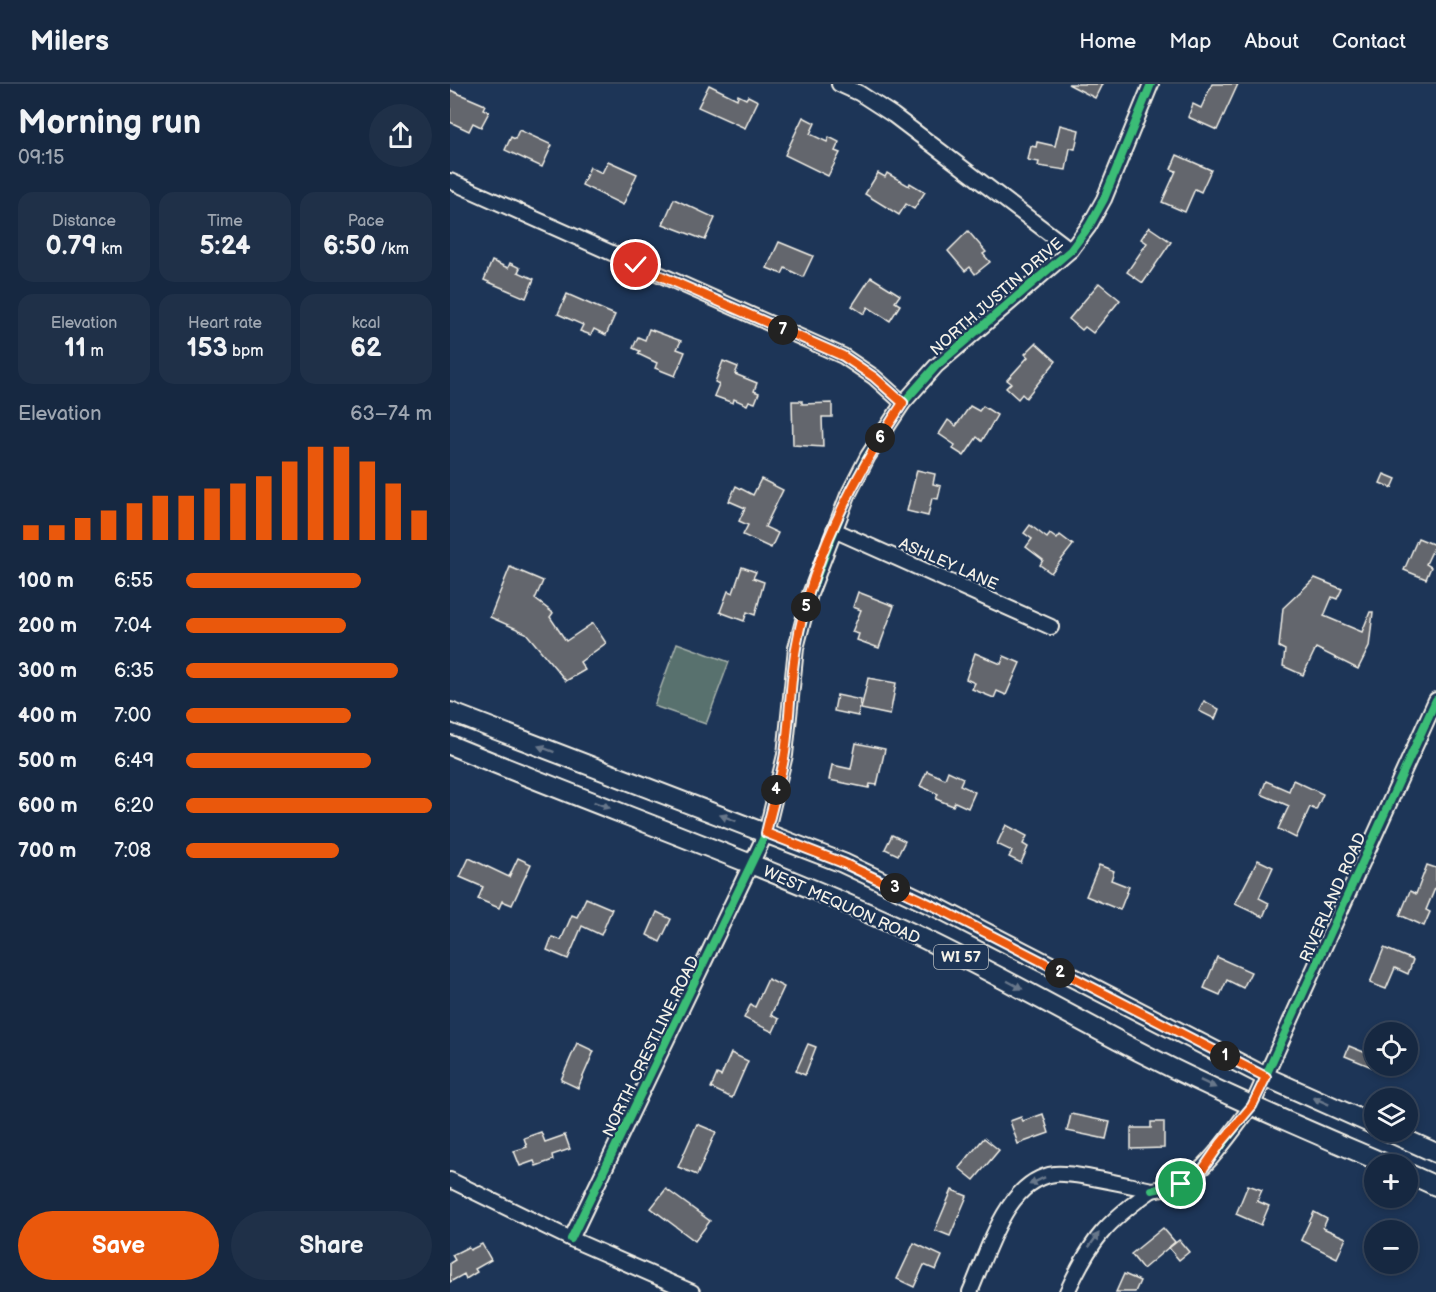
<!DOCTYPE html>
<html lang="en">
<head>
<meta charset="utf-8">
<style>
	body { margin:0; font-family:"Balsamiq Sans",sans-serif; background:#1f3048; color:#f1f3f6; height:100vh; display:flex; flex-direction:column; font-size:22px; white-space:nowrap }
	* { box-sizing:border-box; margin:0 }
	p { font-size:20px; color:#9ea6b1 }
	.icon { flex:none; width:33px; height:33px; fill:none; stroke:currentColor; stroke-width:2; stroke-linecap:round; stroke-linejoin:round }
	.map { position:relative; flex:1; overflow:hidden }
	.sheet { display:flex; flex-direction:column; background:#162841; width:450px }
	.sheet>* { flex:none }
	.fabs { position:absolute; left:914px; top:938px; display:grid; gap:12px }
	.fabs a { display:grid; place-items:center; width:54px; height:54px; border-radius:50%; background:#162841; box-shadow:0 3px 9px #0003,0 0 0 2px #35445a; font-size:30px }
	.pin { position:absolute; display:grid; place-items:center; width:51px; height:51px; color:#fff; margin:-26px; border:3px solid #fff; border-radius:50%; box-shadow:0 2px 6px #0007 }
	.km { position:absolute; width:30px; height:30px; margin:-15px; border-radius:50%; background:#222; color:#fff; font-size:16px; line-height:30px; text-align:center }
	.round { display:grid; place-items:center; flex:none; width:63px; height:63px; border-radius:32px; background:#1f3048 }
	.headline { display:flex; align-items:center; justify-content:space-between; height:102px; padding:0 18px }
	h1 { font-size:33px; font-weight:800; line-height:45px }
	.stats { display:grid; grid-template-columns:repeat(3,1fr); gap:9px; height:102px; padding:6px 18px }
	.stats div { display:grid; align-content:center; border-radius:15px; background:#1f3048; text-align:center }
	.stats b { font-size:26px; font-weight:800 }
	.stats small { font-size:16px; font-weight:400 }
	.stats p { font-size:16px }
	.chart { height:168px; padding:12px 18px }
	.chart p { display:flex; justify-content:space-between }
	.chart svg { width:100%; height:108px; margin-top:6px; stroke:#ea580c; stroke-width:6 }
	.action { display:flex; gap:12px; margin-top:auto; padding:12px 18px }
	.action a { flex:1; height:69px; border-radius:36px; background:#ea580c; color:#fff; font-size:24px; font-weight:800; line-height:69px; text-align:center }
	.action a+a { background:#1f3048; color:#f1f3f6 }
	ul { padding:0 18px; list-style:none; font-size:20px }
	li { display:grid; grid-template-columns:96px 72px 1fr; align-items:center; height:45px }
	li i { height:15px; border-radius:8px; background:#ea580c }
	header { display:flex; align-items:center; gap:36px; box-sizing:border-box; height:84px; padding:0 30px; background:#162841; border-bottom:2px solid #35445a }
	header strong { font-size:28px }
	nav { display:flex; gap:33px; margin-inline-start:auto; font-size:21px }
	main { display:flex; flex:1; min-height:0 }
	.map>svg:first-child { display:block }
	.green { fill:#58716e; stroke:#a6b1ab; stroke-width:1.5 }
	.building { fill:#63666d; stroke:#f4f1e8; stroke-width:1.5 }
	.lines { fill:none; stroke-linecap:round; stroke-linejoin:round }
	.minor-casing { stroke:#f4f1e8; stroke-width:18 }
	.major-casing { stroke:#f4f1e8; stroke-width:22 }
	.minor { stroke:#1d3557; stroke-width:14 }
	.major { stroke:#1d3557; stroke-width:18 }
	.cycleway-casing { stroke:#1d3557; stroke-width:11 }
	.cycleway { stroke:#3abd76; stroke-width:8 }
	.oneway { fill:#68778a }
	.route-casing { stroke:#fff; stroke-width:12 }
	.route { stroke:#ea580c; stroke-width:8 }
	.labels { text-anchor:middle; stroke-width:4.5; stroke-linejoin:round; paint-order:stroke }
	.shield { fill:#1d3557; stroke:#b4b9bc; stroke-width:1.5 }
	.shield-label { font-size:15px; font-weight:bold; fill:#f4f1e8 }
	.street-label { font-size:16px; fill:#f4f1e8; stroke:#1d3557 }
</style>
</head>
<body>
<header>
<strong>Milers</strong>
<nav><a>Home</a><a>Map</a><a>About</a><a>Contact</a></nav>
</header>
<main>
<section class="sheet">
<div class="headline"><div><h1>Morning run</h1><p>09:15</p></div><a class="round"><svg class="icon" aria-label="share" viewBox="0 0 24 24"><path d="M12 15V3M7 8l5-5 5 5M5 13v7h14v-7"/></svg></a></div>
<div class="stats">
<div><p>Distance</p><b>0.79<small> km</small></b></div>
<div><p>Time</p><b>5:24</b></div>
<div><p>Pace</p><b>6:50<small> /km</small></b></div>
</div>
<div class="stats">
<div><p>Elevation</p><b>11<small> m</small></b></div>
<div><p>Heart rate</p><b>153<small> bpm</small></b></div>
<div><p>kcal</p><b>62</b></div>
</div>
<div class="chart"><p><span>Elevation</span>63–74 m</p>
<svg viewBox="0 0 160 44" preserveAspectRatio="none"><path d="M5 44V38M15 44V38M25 44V35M35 44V32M45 44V29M55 44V26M65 44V26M75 44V23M85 44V21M95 44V18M105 44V12M115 44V6M125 44V6M135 44V12M145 44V21M155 44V32"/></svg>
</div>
<ul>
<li><b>100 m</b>6:55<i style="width:71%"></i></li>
<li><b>200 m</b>7:04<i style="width:65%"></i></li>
<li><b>300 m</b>6:35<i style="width:86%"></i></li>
<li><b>400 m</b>7:00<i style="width:67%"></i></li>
<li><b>500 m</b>6:49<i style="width:75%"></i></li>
<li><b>600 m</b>6:20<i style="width:100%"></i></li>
<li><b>700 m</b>7:08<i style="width:62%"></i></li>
</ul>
<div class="action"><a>Save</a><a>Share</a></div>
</section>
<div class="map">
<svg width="986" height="1208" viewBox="0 0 986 1208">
	<rect width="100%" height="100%" fill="#1d3557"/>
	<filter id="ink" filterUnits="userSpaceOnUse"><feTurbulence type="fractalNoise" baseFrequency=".0167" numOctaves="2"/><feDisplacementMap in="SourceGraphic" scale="12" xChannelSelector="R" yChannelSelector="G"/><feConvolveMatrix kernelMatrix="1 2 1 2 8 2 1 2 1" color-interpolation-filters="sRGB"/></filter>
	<g filter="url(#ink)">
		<polygon class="green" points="227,559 279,578 256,640 204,622"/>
		<g class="building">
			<polygon points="618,0 652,0 645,14"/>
			<polygon points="762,0 788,0 767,46 738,33 743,20 751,24"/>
			<polygon points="259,1 287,15 288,11 296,15 298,12 308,17 295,44 248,23"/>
			<polygon points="0,6 35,21 33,25 39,28 31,43 23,39 19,47 0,38"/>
			<polygon points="353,33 365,39 360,50 377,58 379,53 389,58 385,67 390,69 378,92 335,71"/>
			<polygon points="610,41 629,46 625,65 620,64 616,86 588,82 589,78 578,76 581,62 586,63 587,58 605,62"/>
			<polygon points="69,46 102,61 92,83 55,66 61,53 65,55"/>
			<polygon points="727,71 761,86 751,108 745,105 735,128 712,118 726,87 721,85"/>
			<polygon points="158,77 187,90 173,121 132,101 140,83 152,89"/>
			<polygon points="428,89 435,93 437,89 459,102 460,99 475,108 464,125 456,120 449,131 415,110"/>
			<polygon points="224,115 265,134 255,156 213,140"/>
			<polygon points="699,143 721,158 693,199 677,188 697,159 691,155"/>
			<polygon points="518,147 536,168 533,170 540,178 525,190 520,183 515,187 498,167"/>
			<polygon points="329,158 363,172 353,193 335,184 332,190 317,184"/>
			<polygon points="42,177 58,184 60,179 70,184 68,188 84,195 76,214 34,196"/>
			<polygon points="421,193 450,211 445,218 450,221 440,237 418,223 414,230 402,222"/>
			<polygon points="649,199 670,216 643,249 635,243 632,246 619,235"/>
			<polygon points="117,210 165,231 156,251 144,245 141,251 130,247 133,241 108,230"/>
			<polygon points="199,245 231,257 227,265 235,268 225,292 205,284 207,279 188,270 190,267 183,264 188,253 195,256"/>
			<polygon points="586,259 606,277 576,314 572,310 568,315 556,304 561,299 557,296 578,273 575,270"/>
			<polygon points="273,277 288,283 285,290 307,299 304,307 309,309 305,319 299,317 297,321 284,315 283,319 264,312 269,300 265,298"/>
			<polygon points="342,317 352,317 352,320 382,319 382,333 372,333 373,363 343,361"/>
			<polygon points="520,322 529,327 533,322 547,331 532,357 527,353 514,372 503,365 505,361 489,350 498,336 506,342"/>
			<polygon points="467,386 485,390 483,400 491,402 488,415 482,414 478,432 457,427"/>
			<polygon points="934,390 946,395 942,404 930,399"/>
			<polygon points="311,395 333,406 315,443 328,449 321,464 293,451 298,441 289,437 295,424 279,417 286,402 303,411"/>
			<polygon points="580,441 597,454 600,450 607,455 610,451 623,461 601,489 590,481 593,476 576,463 582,455 574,449"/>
			<polygon points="968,454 985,461 976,480 981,483 976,495 954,486"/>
			<polygon points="60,483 93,497 85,515 103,529 100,533 116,557 143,539 156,559 130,578 135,586 116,597 76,549 40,533"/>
			<polygon points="292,483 306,488 303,494 314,498 305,531 297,528 294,537 270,528 278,507 283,509"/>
			<polygon points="865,494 892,505 887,515 882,513 874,532 912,548 920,528 923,528 919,563 908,585 866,564 853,591 833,582 835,566 829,563 833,524"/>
			<polygon points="408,508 444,522 429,564 407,556 409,550 402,548 411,526 403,523"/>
			<polygon points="525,569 551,580 554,572 570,579 556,611 547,607 544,614 522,605 525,599 516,595"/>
			<polygon points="418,594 446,599 440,631 411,625"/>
			<polygon points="387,611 411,616 408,632 384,627"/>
			<polygon points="754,617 769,625 765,635 749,627"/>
			<polygon points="406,659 435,665 427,701 420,700 419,704 379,696 382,681 401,685"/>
			<polygon points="477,687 495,695 498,687 513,694 510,701 525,708 518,724 505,718 503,722 486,715 488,710 470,702"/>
			<polygon points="843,696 873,710 866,726 860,723 846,754 828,745 839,722 811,710 816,697 839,707"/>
			<polygon points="556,741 577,752 573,760 578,763 571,779 559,773 562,767 547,760"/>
			<polygon points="442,751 455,757 448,771 435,765"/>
			<polygon points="19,774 59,793 68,774 81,780 62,821 52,817 49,824 28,815 33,803 10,793"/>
			<polygon points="808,776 823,783 809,814 819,819 813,833 785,820"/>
			<polygon points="649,781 664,787 661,796 679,803 670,826 636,812"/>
			<polygon points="977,781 986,784 986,802 976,826 980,828 974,842 950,831 960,807 966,810"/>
			<polygon points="136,814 162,825 151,851 132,842 118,875 97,866 102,853 111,856 122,831 127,833"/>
			<polygon points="207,828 221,835 210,858 197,851"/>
			<polygon points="934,864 963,876 958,890 945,884 936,905 920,899"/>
			<polygon points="767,873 801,888 793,904 777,896 770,911 754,904"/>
			<polygon points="318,895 334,903 321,931 329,935 323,948 294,934 301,920 305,923"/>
			<polygon points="924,951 924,984 895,972 899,962 916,969"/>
			<polygon points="127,959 144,967 128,1004 111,996"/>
			<polygon points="358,960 366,963 355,991 346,987"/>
			<polygon points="281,969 298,977 282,1014 261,1004 267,990 271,992"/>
			<polygon points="593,1030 599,1049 568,1060 560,1037 571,1033 573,1037"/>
			<polygon points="621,1030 660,1038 656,1055 617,1047"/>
			<polygon points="701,1038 714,1038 714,1064 681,1065 681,1044 701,1044"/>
			<polygon points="247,1040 266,1048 247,1091 228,1083"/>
			<polygon points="91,1048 95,1058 115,1051 120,1065 102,1071 103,1076 86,1082 84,1077 70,1082 64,1067 77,1063 74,1054"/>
			<polygon points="534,1054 549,1066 524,1096 509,1084"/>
			<polygon points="798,1101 812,1106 807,1117 819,1122 811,1141 786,1130"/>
			<polygon points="216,1105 260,1137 245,1157 201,1124"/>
			<polygon points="502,1106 517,1112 500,1152 485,1146"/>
			<polygon points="864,1128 877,1135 873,1144 896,1154 887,1174 851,1156"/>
			<polygon points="713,1144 725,1158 693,1185 681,1170"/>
			<polygon points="729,1156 739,1168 729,1176 719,1164"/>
			<polygon points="464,1159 492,1172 486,1186 474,1181 464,1203 447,1195"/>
			<polygon points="32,1160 41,1176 25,1185 27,1188 16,1195 14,1190 0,1198 0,1179 5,1176 2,1171 18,1163 20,1166"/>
			<polygon points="674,1190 690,1197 685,1208 666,1208"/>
		</g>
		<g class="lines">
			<defs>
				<g id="minor">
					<polyline points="389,0 409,9 443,31 621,166"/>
					<polyline points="0,97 393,272 424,293 453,319"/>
					<polyline points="384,446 601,543"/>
					<polyline points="0,1096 121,1155 242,1208"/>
					<path d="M702,1106C712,1104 725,1103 734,1098C759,1084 783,1045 802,1022L986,616"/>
					<polyline points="121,1155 316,749 335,671 346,564 360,510 398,411 418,372 453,319 486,282 621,166 639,142 654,115 701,0"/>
					<path d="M520,1208C538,1168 556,1096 605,1090C624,1088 680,1102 702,1106C655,1139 641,1156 617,1208"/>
				</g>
				<g id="major">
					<polyline points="0,628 393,779 492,826 816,993 924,1041"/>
					<path d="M0,661C149,723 302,776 449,843C534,882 614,929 696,971C774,1011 855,1045 936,1080"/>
					<polyline points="937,1047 986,1069"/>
					<polyline points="957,1089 986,1102"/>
				</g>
			</defs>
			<use href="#minor" class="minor-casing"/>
			<use href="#major" class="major-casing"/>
			<use href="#minor" class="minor"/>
			<use href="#major" class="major"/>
			<defs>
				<g id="cycleway">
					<path d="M702,1106C712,1104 725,1103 734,1098C759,1084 783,1045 802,1022L986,616"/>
					<polyline points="121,1155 316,749 335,671 346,564 360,510 398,411 418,372 453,319 486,282 621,166 639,142 654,115 701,0"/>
				</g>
			</defs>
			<use href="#cycleway" class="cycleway-casing"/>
			<use href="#cycleway" class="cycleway"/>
		</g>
		<defs><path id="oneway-solid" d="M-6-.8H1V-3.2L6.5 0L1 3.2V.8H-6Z" transform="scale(1.5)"/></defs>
		<g class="oneway">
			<use href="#oneway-solid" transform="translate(96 665) rotate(-159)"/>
			<use href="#oneway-solid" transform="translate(152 721) rotate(21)"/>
			<use href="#oneway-solid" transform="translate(278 734) rotate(-159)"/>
			<use href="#oneway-solid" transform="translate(565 901) rotate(28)"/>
			<use href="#oneway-solid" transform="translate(758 1000) rotate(26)"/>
			<use href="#oneway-solid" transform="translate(871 1017) rotate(-156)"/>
			<use href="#oneway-solid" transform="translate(587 1097) rotate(154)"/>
			<use href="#oneway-solid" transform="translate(644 1156) rotate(-54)"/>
		</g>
	</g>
	<g class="lines" filter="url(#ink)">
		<defs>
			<path id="route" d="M186,181L393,272L424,293L453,319C404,392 361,476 346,564C340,598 340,634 335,669C331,695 322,722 316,749L393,779L492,826L816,993L802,1022L771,1059L753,1085L731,1100"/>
		</defs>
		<use href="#route" class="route-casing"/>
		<use href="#route" class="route"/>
	</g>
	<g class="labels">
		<rect class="shield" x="484" y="861" width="54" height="24" rx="4.5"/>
		<g class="shield-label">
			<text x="511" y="878">WI 57</text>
		</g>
		<g class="street-label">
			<text transform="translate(546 212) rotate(-41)" y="6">NORTH JUSTIN DRIVE</text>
			<text transform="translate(499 479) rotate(24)" y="6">ASHLEY LANE</text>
			<text transform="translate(882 813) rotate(-66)" y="6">RIVERLAND ROAD</text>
			<text transform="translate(392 820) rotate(24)" y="6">WEST MEQUON ROAD</text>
			<text transform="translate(200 962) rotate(-64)" y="6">NORTH CRESTLINE ROAD</text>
		</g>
	</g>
</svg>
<div class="fabs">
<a><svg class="icon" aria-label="locate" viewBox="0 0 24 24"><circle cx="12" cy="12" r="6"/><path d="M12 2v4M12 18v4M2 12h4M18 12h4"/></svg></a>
<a><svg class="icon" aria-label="layers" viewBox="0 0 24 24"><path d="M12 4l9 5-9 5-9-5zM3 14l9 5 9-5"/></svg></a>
<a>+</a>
<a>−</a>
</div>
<div class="pin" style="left:731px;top:1100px;background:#1e9e55"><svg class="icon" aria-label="arrive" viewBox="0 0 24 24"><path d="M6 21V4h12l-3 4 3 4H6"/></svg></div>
<div class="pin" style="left:186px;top:181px;background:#d93025"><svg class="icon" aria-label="check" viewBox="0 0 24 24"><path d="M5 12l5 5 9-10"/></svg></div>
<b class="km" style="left:775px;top:972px">1</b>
<b class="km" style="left:610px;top:889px">2</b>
<b class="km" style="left:445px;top:804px">3</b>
<b class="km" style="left:326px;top:706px">4</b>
<b class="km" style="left:356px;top:523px">5</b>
<b class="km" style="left:430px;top:354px">6</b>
<b class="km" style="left:333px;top:246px">7</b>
</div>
</main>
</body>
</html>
